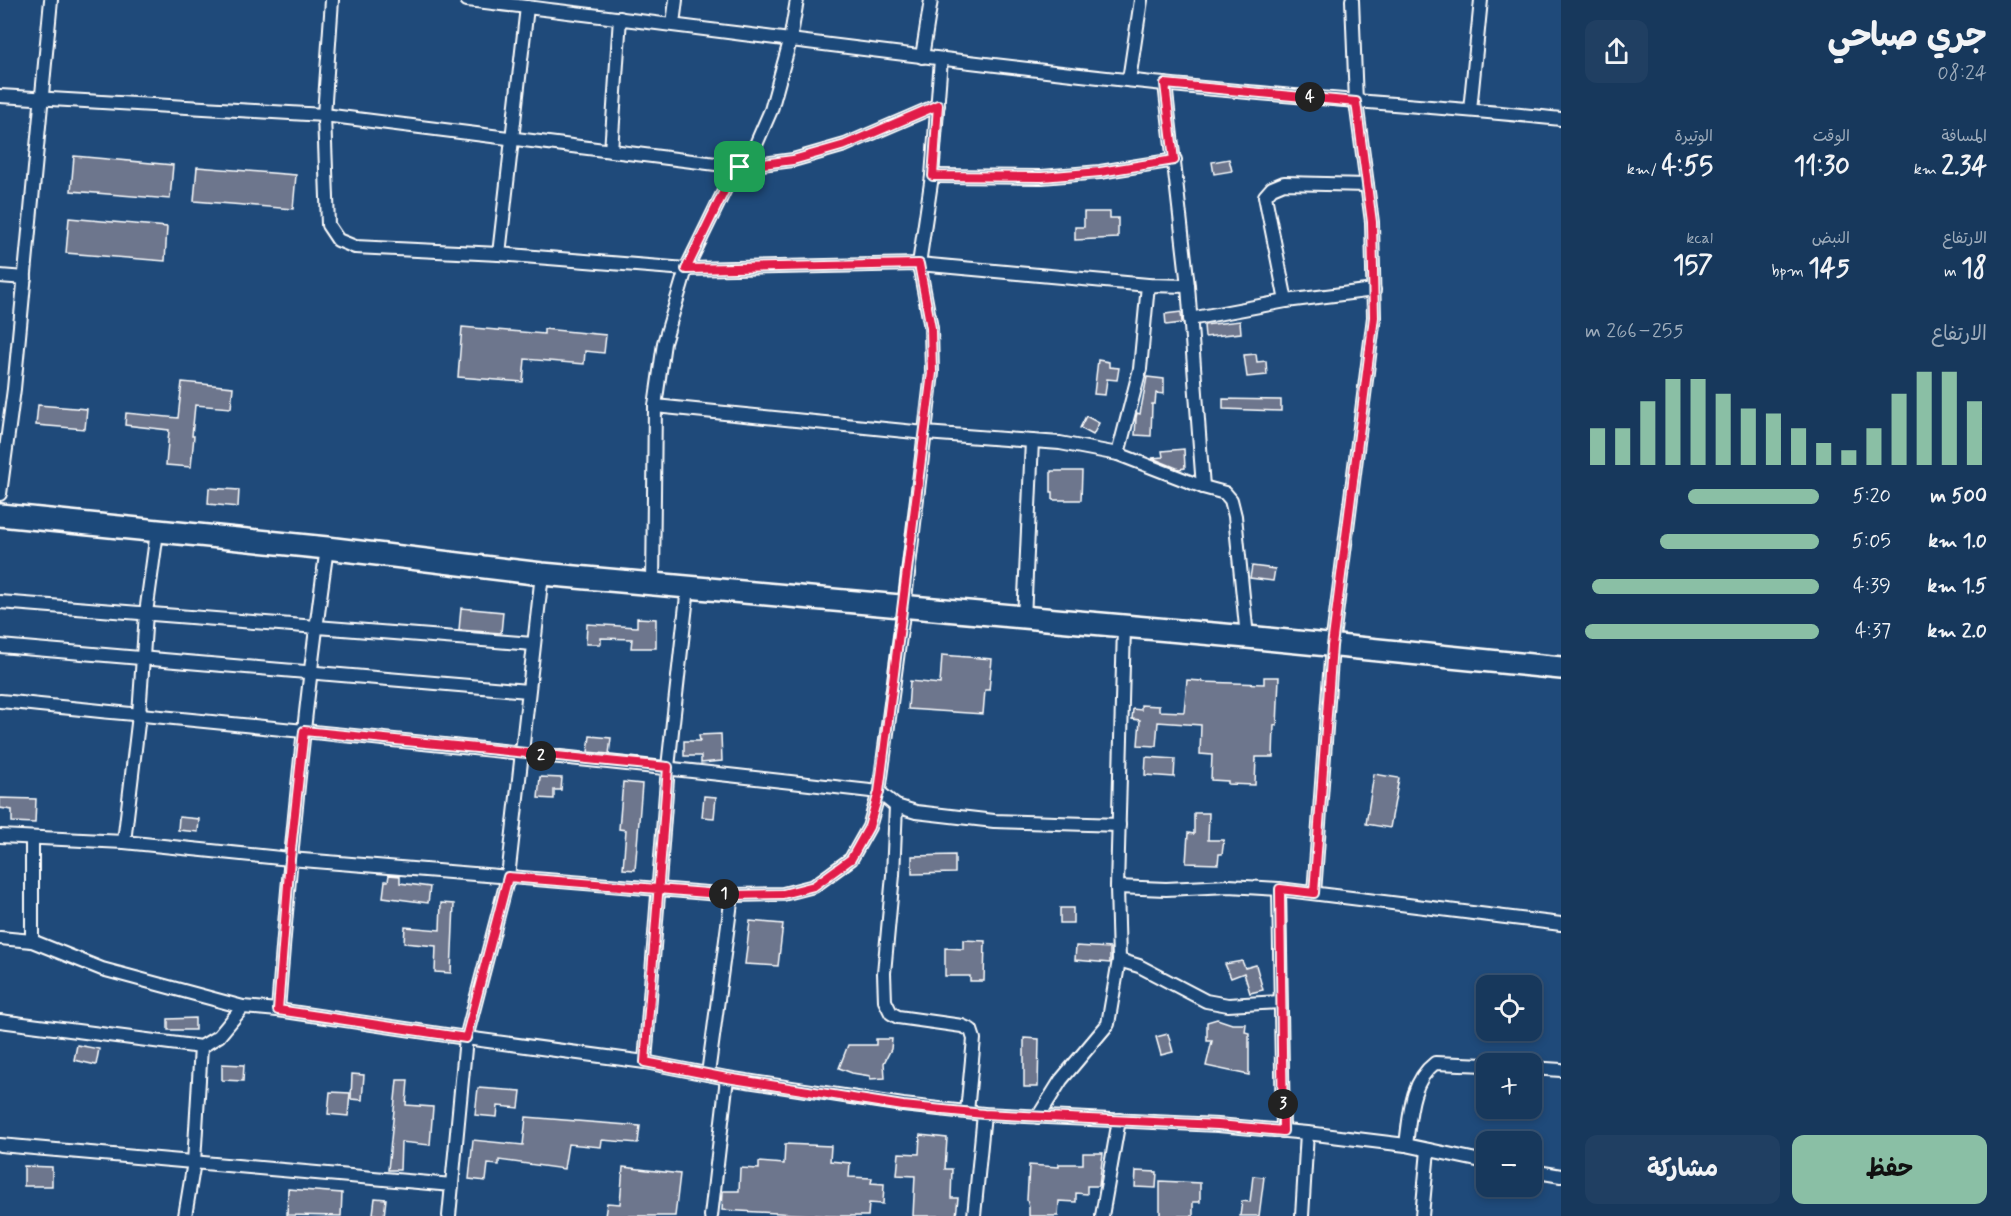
<!DOCTYPE html>
<html lang="ar">
<head>
<meta charset="utf-8">
<style>
	body { margin:0; font-family:Mynerve,"Playpen Sans Arabic",sans-serif; background:#203f62; color:#f1f3f6; direction:rtl; height:100vh; display:flex; flex-direction:column; font-size:22px; white-space:nowrap }
	* { box-sizing:border-box; margin:0 }
	p { font-size:20px; color:#9eacbb }
	.icon { flex:none; width:33px; height:33px; fill:none; stroke:currentColor; stroke-width:2; stroke-linecap:round; stroke-linejoin:round }
	.map { position:relative; flex:1; overflow:hidden; direction:ltr }
	.details { display:flex; flex-direction:column; background:#17385c; width:450px }
	.details>* { flex:none }
	.fabs { position:absolute; left:1476px; top:975px; display:grid; gap:12px }
	.fabs a { display:grid; place-items:center; width:66px; height:66px; border-radius:12px; background:#17385c; box-shadow:0 3px 9px #0003,0 0 0 2px #365272; font-size:30px }
	.pin { position:absolute; display:grid; place-items:center; width:51px; height:51px; color:#fff; margin:-26px; border-radius:12px; box-shadow:0 3px 9px #0006 }
	.km { position:absolute; width:30px; height:30px; margin:-15px; border-radius:50%; background:#222; color:#fff; font-size:16px; line-height:30px; text-align:center }
	.round { display:grid; place-items:center; flex:none; width:63px; height:63px; border-radius:12px; background:#203f62 }
	.head { display:flex; align-items:center; justify-content:space-between; height:102px; padding:0 24px }
	h1 { font-size:33px; font-weight:700; line-height:45px }
	.stats { display:grid; grid-template-columns:repeat(3,1fr); gap:9px; height:102px; padding:6px 24px }
	.stats div { display:grid; align-content:center }
	.stats b { font-size:26px; font-weight:700 }
	.stats small { font-size:16px; font-weight:400 }
	.stats p { font-size:16px }
	.chart { height:168px; padding:12px 24px }
	.chart p { display:flex; justify-content:space-between }
	.chart svg { width:100%; height:108px; margin-top:6px; stroke:#8abfa5; stroke-width:6 }
	.cta { display:flex; gap:12px; margin-top:auto; padding:12px 24px }
	.cta a { flex:1; height:69px; border-radius:12px; background:#8abfa5; color:#111; font-size:24px; font-weight:700; line-height:69px; text-align:center }
	.cta a+a { background:#203f62; color:#f1f3f6 }
	ul { padding:0 24px; list-style:none; font-size:20px }
	li { display:grid; grid-template-columns:96px 72px 1fr; align-items:center; height:45px }
	li i { height:15px; border-radius:8px; background:#8abfa5 }
	main { display:flex; flex:1; min-height:0 }
	.map>svg:first-child { display:block }
	.building { fill:#6d768d; stroke:#fff; stroke-width:1.5 }
	.lines { fill:none; stroke-linecap:round; stroke-linejoin:round }
	.minor-casing { stroke:#fff; stroke-width:16 }
	.trunk-casing { stroke:#fff; stroke-width:26 }
	.minor { stroke:#1f4a7a; stroke-width:12 }
	.trunk { stroke:#1f4a7a; stroke-width:21 }
	.route-casing { stroke:#fff; stroke-width:12 }
	.route { stroke:#e11d48; stroke-width:8 }
</style>
</head>
<body>
<main>
<section class="details">
<div class="head"><div><h1>جري صباحي</h1><p>08:24</p></div><a class="round"><svg class="icon" aria-label="share" viewBox="0 0 24 24"><path d="M12 15V3M7 8l5-5 5 5M5 13v7h14v-7"/></svg></a></div>
<div class="stats">
<div><p>المسافة</p><b>2.34<small> km</small></b></div>
<div><p>الوقت</p><b>11:30</b></div>
<div><p>الوتيرة</p><b>4:55<small> /km</small></b></div>
</div>
<div class="stats">
<div><p>الارتفاع</p><b>18<small> m</small></b></div>
<div><p>النبض</p><b>145<small> bpm</small></b></div>
<div><p>kcal</p><b>157</b></div>
</div>
<div class="chart"><p><span>الارتفاع</span>255–266 m</p>
<svg viewBox="0 0 160 44" preserveAspectRatio="none"><path d="M5 44V29M15 44V29M25 44V18M35 44V9M45 44V9M55 44V15M65 44V21M75 44V23M85 44V29M95 44V35M105 44V38M115 44V29M125 44V15M135 44V6M145 44V6M155 44V18"/></svg>
</div>
<ul>
<li><b>500 m</b>5:20<i style="width:56%"></i></li>
<li><b>1.0 km</b>5:05<i style="width:68%"></i></li>
<li><b>1.5 km</b>4:39<i style="width:97%"></i></li>
<li><b>2.0 km</b>4:37<i style="width:100%"></i></li>
</ul>
<div class="cta"><a>حفظ</a><a>مشاركة</a></div>
</section>
<div class="map">
<svg width="1561" height="1216" viewBox="0 0 1561 1216">
	<rect width="100%" height="100%" fill="#1f4a7a"/>
	<filter id="ink" filterUnits="userSpaceOnUse"><feTurbulence type="fractalNoise" baseFrequency=".0167" numOctaves="2"/><feDisplacementMap in="SourceGraphic" scale="12" xChannelSelector="R" yChannelSelector="G"/><feConvolveMatrix kernelMatrix="1 2 1 2 8 2 1 2 1" color-interpolation-filters="sRGB"/></filter>
	<g filter="url(#ink)">
		<g class="building">
			<polygon points="74,156 173,165 170,199 71,191"/>
			<polygon points="1229,159 1232,171 1214,174 1212,162"/>
			<polygon points="197,167 296,175 293,209 194,201"/>
			<polygon points="1084,212 1110,212 1110,218 1118,218 1118,238 1075,240 1075,227 1084,227"/>
			<polygon points="69,218 167,227 165,261 66,253"/>
			<polygon points="1181,312 1182,323 1166,325 1165,314"/>
			<polygon points="1240,321 1241,333 1205,337 1204,325"/>
			<polygon points="462,327 544,334 544,329 606,335 604,353 585,351 584,364 525,359 523,382 458,377"/>
			<polygon points="1256,354 1257,362 1266,361 1267,375 1247,377 1244,355"/>
			<polygon points="1098,360 1109,362 1109,367 1119,368 1117,380 1107,379 1105,395 1094,394"/>
			<polygon points="1147,377 1164,379 1164,394 1156,393 1155,404 1152,404 1151,436 1135,435 1136,418 1137,413 1140,414"/>
			<polygon points="182,382 233,387 231,408 195,405 192,436 194,436 191,467 166,465 169,430 125,425 126,413 178,418"/>
			<polygon points="1223,399 1281,400 1281,411 1223,409"/>
			<polygon points="38,405 87,409 85,429 36,425"/>
			<polygon points="1086,416 1099,423 1093,435 1080,428"/>
			<polygon points="1184,449 1185,468 1179,469 1152,458 1163,457 1162,451"/>
			<polygon points="1051,471 1082,471 1081,500 1053,500 1053,492 1051,492"/>
			<polygon points="209,488 239,490 238,507 208,504"/>
			<polygon points="1252,566 1275,569 1273,581 1250,578"/>
			<polygon points="461,608 503,612 501,633 459,630"/>
			<polygon points="637,618 656,619 656,648 631,648 632,639 601,638 601,644 586,644 587,624 637,627"/>
			<polygon points="942,655 992,659 989,690 985,690 983,714 908,709 910,681 940,684"/>
			<polygon points="1264,677 1279,677 1277,726 1274,725 1273,757 1256,757 1255,785 1228,784 1228,781 1211,780 1212,755 1200,754 1201,725 1158,722 1156,746 1138,745 1140,720 1132,719 1133,709 1141,710 1141,705 1159,706 1159,711 1184,712 1187,680 1202,681 1202,682 1264,684"/>
			<polygon points="721,734 722,761 701,763 701,756 684,756 684,741 700,741 699,735"/>
			<polygon points="590,736 611,738 609,754 588,752"/>
			<polygon points="1146,757 1175,759 1174,777 1145,775"/>
			<polygon points="1374,774 1399,778 1390,828 1366,824"/>
			<polygon points="540,777 562,778 561,790 554,790 554,799 538,798"/>
			<polygon points="623,782 642,784 635,870 623,869 626,830 619,829"/>
			<polygon points="704,796 716,797 714,818 702,817"/>
			<polygon points="0,798 36,799 35,823 12,822 12,810 0,808"/>
			<polygon points="1194,813 1209,813 1208,840 1224,840 1222,854 1219,854 1218,864 1186,863 1188,833 1194,834"/>
			<polygon points="179,817 199,819 198,832 178,830"/>
			<polygon points="955,855 955,873 912,874 912,856"/>
			<polygon points="389,875 400,876 400,883 430,887 428,903 383,897 385,881 388,881"/>
			<polygon points="441,903 454,904 451,973 435,972 436,946 404,943 405,927 440,930"/>
			<rect x="1060" y="908" width="13" height="15"/>
			<polygon points="750,921 783,924 778,966 745,964"/>
			<polygon points="963,940 985,941 984,981 970,981 970,976 945,976 945,948 963,949"/>
			<polygon points="1076,946 1110,948 1110,963 1075,960"/>
			<polygon points="1242,961 1245,968 1256,965 1263,990 1250,993 1244,973 1231,978 1225,964"/>
			<polygon points="195,1018 195,1030 168,1030 168,1019"/>
			<polygon points="1217,1019 1232,1024 1246,1024 1245,1032 1249,1033 1249,1075 1206,1066 1212,1041 1207,1041 1207,1022"/>
			<polygon points="1168,1034 1173,1052 1161,1055 1156,1037"/>
			<polygon points="1024,1038 1039,1039 1038,1087 1024,1087"/>
			<polygon points="876,1039 892,1039 891,1049 884,1063 885,1078 870,1079 870,1076 852,1073 839,1068 848,1045 876,1045"/>
			<polygon points="77,1045 99,1049 96,1065 74,1060"/>
			<polygon points="222,1064 244,1065 243,1081 222,1080"/>
			<polygon points="352,1074 364,1075 362,1100 351,1099"/>
			<polygon points="397,1080 408,1080 406,1105 433,1107 430,1145 401,1142 400,1170 388,1170"/>
			<polygon points="478,1088 521,1091 519,1108 498,1106 497,1117 475,1115"/>
			<polygon points="330,1092 350,1093 348,1116 328,1114"/>
			<polygon points="526,1117 640,1126 638,1143 602,1140 601,1147 568,1144 564,1169 499,1160 499,1165 488,1164 486,1181 469,1179 473,1140 523,1145"/>
			<polygon points="920,1135 947,1138 945,1169 952,1169 951,1198 958,1198 956,1216 913,1216 915,1176 897,1175 899,1153 919,1154"/>
			<polygon points="785,1144 831,1146 830,1161 850,1163 849,1177 872,1178 871,1183 884,1184 883,1204 869,1203 868,1216 830,1216 722,1210 723,1191 739,1191 740,1168 759,1169 759,1162 784,1164"/>
			<polygon points="1083,1153 1103,1153 1099,1186 1087,1186 1087,1194 1076,1193 1076,1202 1059,1201 1058,1216 1029,1216 1029,1207 1027,1200 1029,1165 1059,1167 1059,1164 1083,1164"/>
			<polygon points="24,1166 52,1167 52,1186 24,1186"/>
			<polygon points="623,1167 680,1174 675,1216 605,1216 607,1203 620,1204"/>
			<polygon points="1136,1171 1157,1172 1156,1188 1135,1187"/>
			<polygon points="1253,1176 1264,1177 1259,1216 1240,1216 1242,1201 1250,1202"/>
			<polygon points="1160,1181 1200,1183 1200,1202 1193,1202 1193,1216 1160,1216"/>
			<polygon points="288,1189 342,1193 341,1216 287,1215"/>
			<polygon points="375,1198 386,1199 384,1216 373,1214"/>
		</g>
		<g class="lines">
			<defs>
				<g id="minor">
					<polyline points="332,0 324,115 328,225 338,240 355,247 499,254 686,269 919,264 1148,285 1188,286"/>
					<path d="M467,0C699,27 931,60 1164,84C1296,98 1429,105 1561,119"/>
					<polyline points="673,24 676,0"/>
					<polyline points="922,57 931,0"/>
					<polyline points="1129,80 1141,0"/>
					<polyline points="1165,84 1188,286 1203,487"/>
					<polyline points="0,96 324,115 740,167 793,160 845,145 938,105"/>
					<polyline points="1470,110 1481,0"/>
					<polyline points="611,151 620,18"/>
					<polyline points="932,176 1042,177 1100,172 1175,160"/>
					<polyline points="499,254 527,7"/>
					<polyline points="0,276 25,278"/>
					<polyline points="1286,301 1265,196 1272,188 1284,183 1367,185"/>
					<polyline points="1190,319 1286,301 1374,290"/>
					<polyline points="655,406 925,433 1060,443 1118,454 1203,487 1225,493 1231,500 1235,516 1247,637"/>
					<polyline points="1118,454 1140,369 1148,285"/>
					<polyline points="0,494 14,389 51,0"/>
					<polyline points="653,584 655,406 664,343 686,269 728,183 754,149 771,110 790,41 797,0"/>
					<polyline points="0,602 533,644"/>
					<polyline points="1024,619 1032,441"/>
					<polyline points="0,646 528,691"/>
					<path d="M0,701C293,730 586,758 879,792L896,806L916,812L994,821L1119,825"/>
					<polyline points="896,806 893,875 884,973 885,1001 891,1013 898,1017 962,1026 971,1030 974,1039 967,1112"/>
					<polyline points="0,836 124,842 290,859 732,895 783,894 814,886 851,859 869,827 879,792 904,607 932,373 931,328 919,264 932,176 941,59"/>
					<polyline points="32,838 32,941"/>
					<polyline points="124,842 139,715 146,613 157,532"/>
					<polyline points="1117,887 1166,889 1229,886 1279,889 1561,924"/>
					<polyline points="1279,889 1283,1131"/>
					<polyline points="1314,893 1332,646 1374,317 1372,222 1356,102 1352,0"/>
					<polyline points="0,938 32,941 102,969 243,1007 278,1010 466,1038 645,1062 727,1078 903,1105 984,1114 1218,1125 1307,1133 1406,1145 1486,1162"/>
					<polyline points="1119,960 1139,966 1206,1001 1228,1005 1280,1002"/>
					<path d="M278,1010C290,855 305,701 327,548"/>
					<polyline points="0,1021 201,1047"/>
					<polyline points="645,1062 668,767 688,587"/>
					<polyline points="1532,1068 1561,1070"/>
					<polyline points="708,1074 732,895"/>
					<polyline points="1038,1117 1061,1080 1108,1024 1119,960 1117,887 1124,627"/>
					<polyline points="0,1145 452,1185"/>
					<path d="M1406,1145C1410,1116 1410,1082 1435,1063L1486,1065"/>
					<polyline points="1532,1171 1561,1176"/>
					<polyline points="185,1216 194,1162 201,1047 219,1036 243,1007"/>
					<polyline points="449,1216 466,1038 508,877 542,574"/>
					<polyline points="711,1216 727,1078"/>
					<polyline points="974,1216 984,1114"/>
					<polyline points="1102,1216 1119,1120"/>
					<polyline points="1302,1216 1307,1133"/>
					<polyline points="1422,1216 1428,1150"/>
				</g>
				<polyline id="trunk" points="0,515 327,548 542,574 1247,637 1561,668"/>
			</defs>
			<use href="#minor" class="minor-casing"/>
			<use href="#trunk" class="trunk-casing"/>
			<use href="#minor" class="minor"/>
			<use href="#trunk" class="trunk"/>
		</g>
	</g>
	<g class="lines" filter="url(#ink)">
		<defs>
			<polyline id="route" points="740,167 728,183 686,269 919,264 931,328 932,373 879,792 869,827 851,859 814,886 783,894 732,895 508,877 466,1038 278,1010 290,859 304,731 668,767 645,1062 727,1078 903,1106 984,1114 1218,1125 1283,1131 1280,889 1314,893 1332,646 1374,317 1372,222 1356,102 1165,84 1174,160 1100,172 1042,177 933,176 938,105 845,145 793,160 740,167"/>
		</defs>
		<use href="#route" class="route-casing"/>
		<use href="#route" class="route"/>
	</g>
</svg>
<div class="fabs">
<a><svg class="icon" aria-label="locate" viewBox="0 0 24 24"><circle cx="12" cy="12" r="6"/><path d="M12 2v4M12 18v4M2 12h4M18 12h4"/></svg></a>
<a>+</a>
<a>−</a>
</div>
<div class="pin" style="left:740px;top:167px;background:#1e9e55"><svg class="icon" aria-label="arrive" viewBox="0 0 24 24"><path d="M6 21V4h12l-3 4 3 4H6"/></svg></div>
<b class="km" style="left:724px;top:894px">1</b>
<b class="km" style="left:541px;top:756px">2</b>
<b class="km" style="left:1283px;top:1104px">3</b>
<b class="km" style="left:1310px;top:97px">4</b>
</div>
</main>
</body>
</html>
